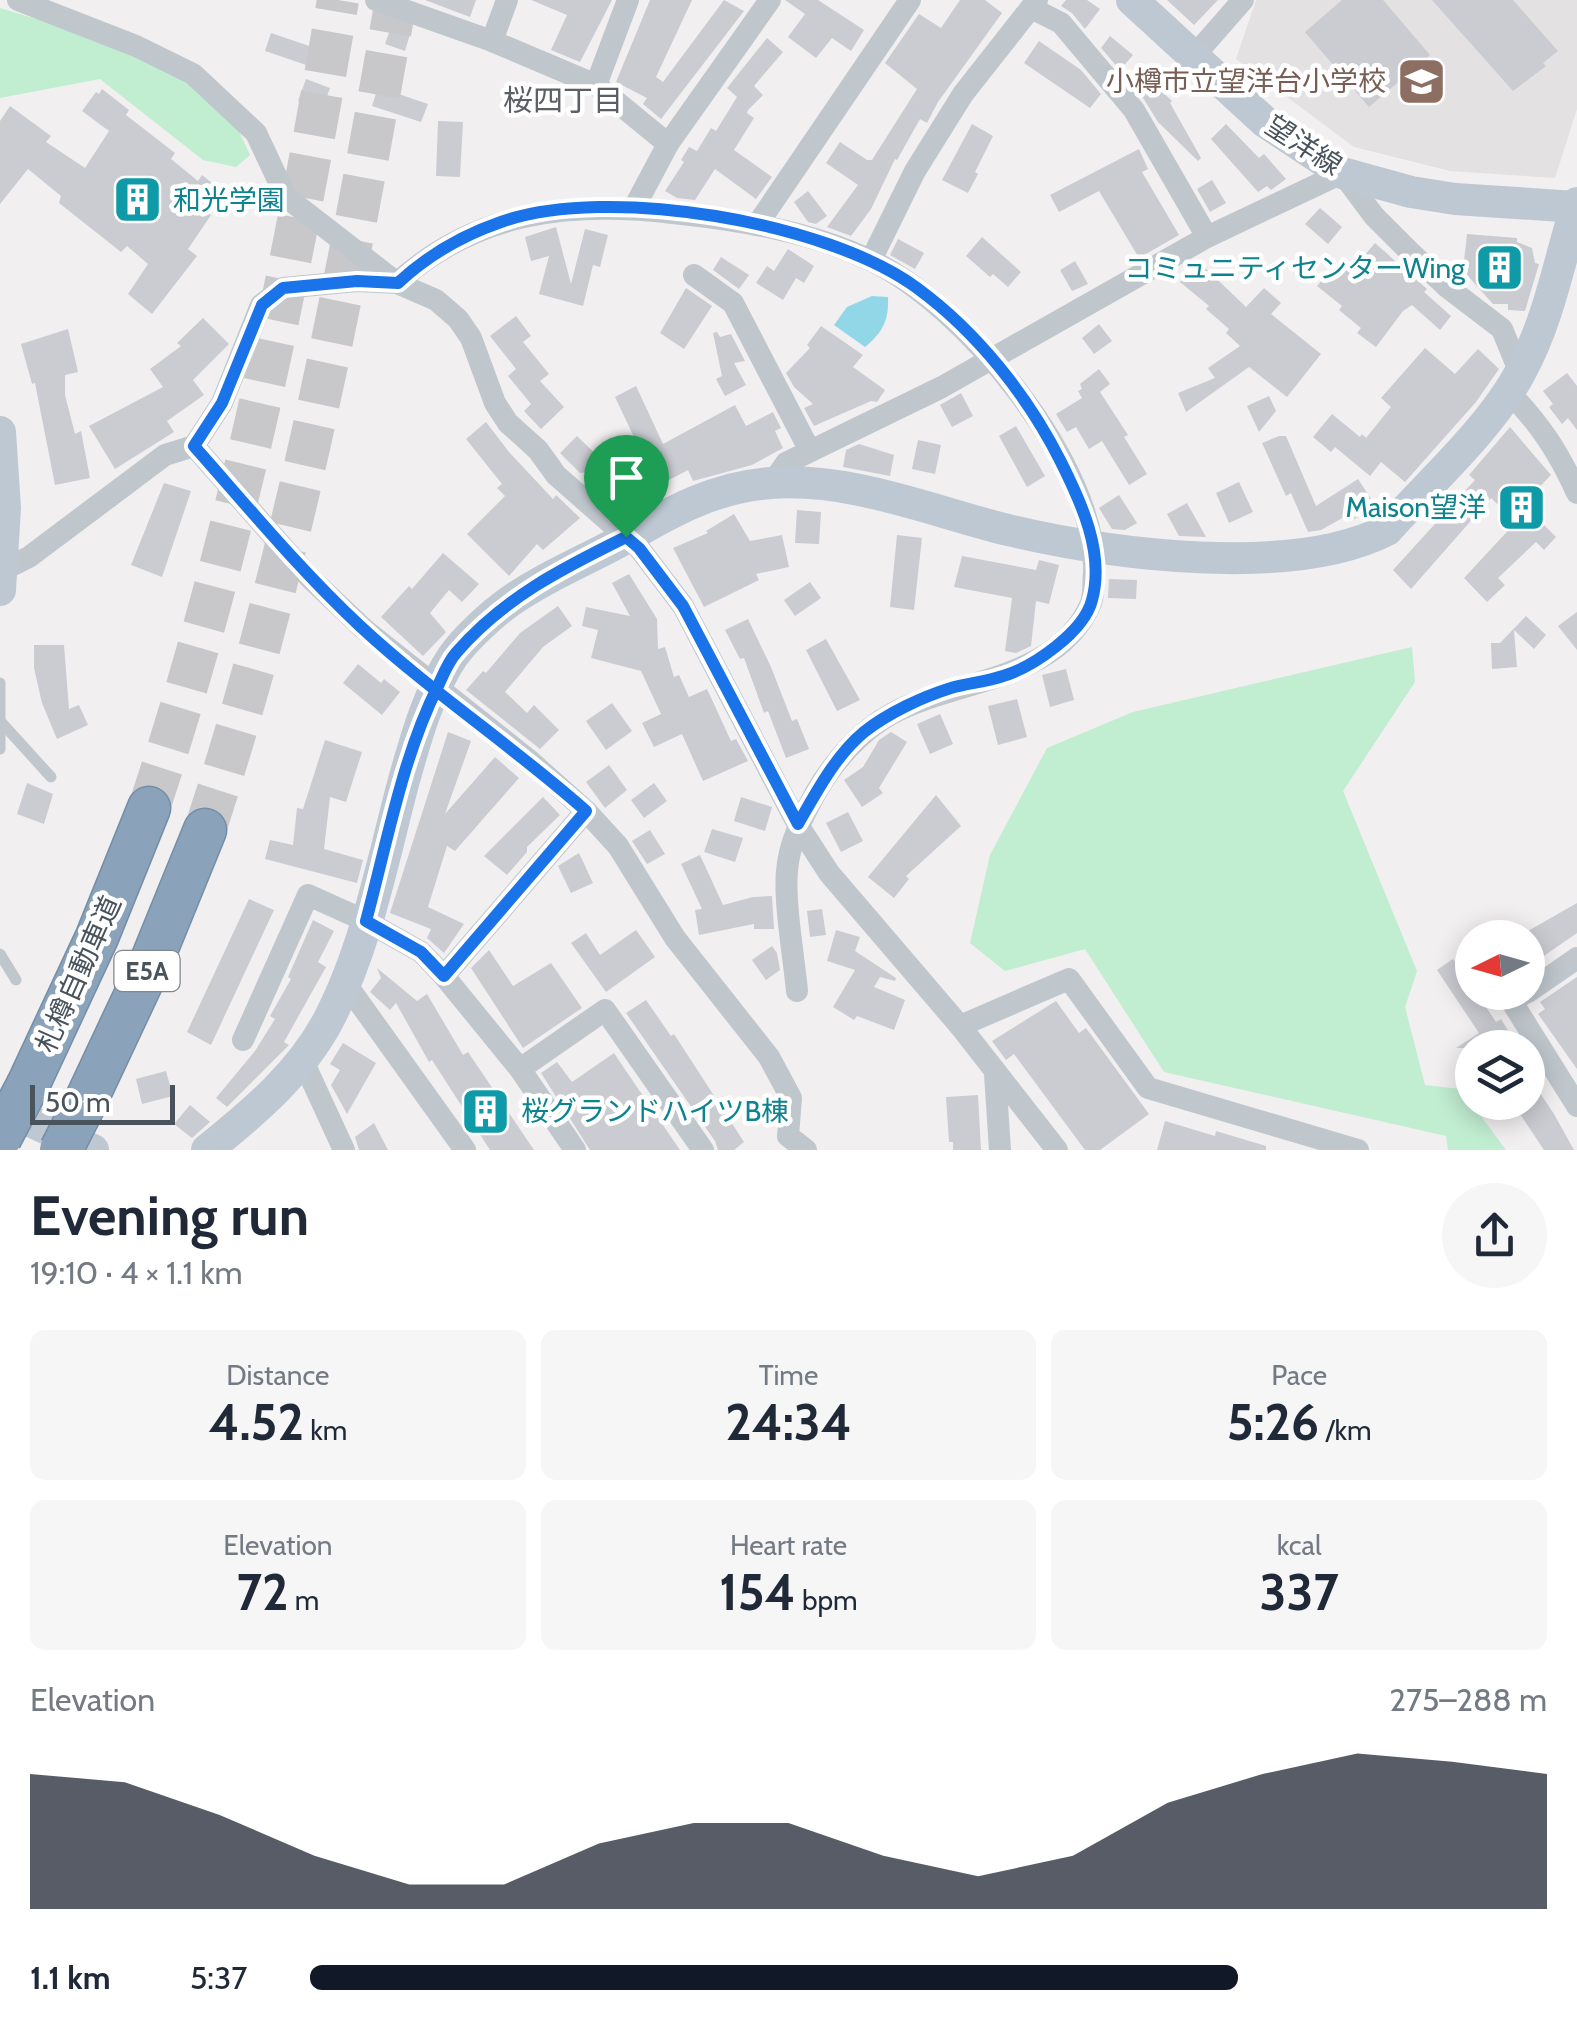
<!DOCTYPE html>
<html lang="en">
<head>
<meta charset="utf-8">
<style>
	body { margin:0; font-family:Cabin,"Noto Sans JP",sans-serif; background:#f6f6f7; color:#1f2937; height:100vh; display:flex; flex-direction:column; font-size:38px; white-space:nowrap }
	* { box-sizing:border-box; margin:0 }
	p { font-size:32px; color:#747a83 }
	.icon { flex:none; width:55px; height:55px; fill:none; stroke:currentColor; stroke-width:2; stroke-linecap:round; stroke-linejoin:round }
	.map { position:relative; height:1150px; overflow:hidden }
	.panel { display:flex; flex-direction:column; background:#fff; flex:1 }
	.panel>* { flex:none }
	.needle { width:65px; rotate:265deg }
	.tools { position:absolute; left:1455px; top:920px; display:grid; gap:20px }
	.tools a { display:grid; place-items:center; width:90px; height:90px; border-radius:50%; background:#fff; box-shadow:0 5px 25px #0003; font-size:50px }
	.scale { position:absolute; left:30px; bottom:25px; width:145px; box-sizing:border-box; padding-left:10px; border:5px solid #49535c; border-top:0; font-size:28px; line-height:35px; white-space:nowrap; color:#49535c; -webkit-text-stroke:8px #fff; paint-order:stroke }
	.pin { position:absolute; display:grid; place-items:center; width:85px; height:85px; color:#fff; margin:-102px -42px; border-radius:50% 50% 50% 0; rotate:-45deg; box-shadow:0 0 10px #0007 }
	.pin .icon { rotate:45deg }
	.round { display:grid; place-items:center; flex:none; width:105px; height:105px; border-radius:52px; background:#f6f6f7 }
	.headline { display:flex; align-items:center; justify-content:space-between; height:170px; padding:0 30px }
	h1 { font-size:55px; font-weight:800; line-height:75px }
	.stats { display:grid; grid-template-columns:repeat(3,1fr); gap:15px; height:170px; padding:10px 30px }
	.stats div { display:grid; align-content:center; border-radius:15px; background:#f6f6f7; text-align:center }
	.stats b { font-size:50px; font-weight:800 }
	.stats small { font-size:28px; font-weight:400 }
	.stats p { font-size:28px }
	.chart { height:280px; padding:20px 30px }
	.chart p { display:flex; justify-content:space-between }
	.chart svg { width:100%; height:180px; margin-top:10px; fill:#111827; opacity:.7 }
	ul { padding:0 30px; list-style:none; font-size:32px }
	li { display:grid; grid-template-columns:160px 120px 1fr; align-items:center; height:75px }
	li i { height:25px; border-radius:12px; background:#111827 }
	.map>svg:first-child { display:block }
	.education { fill:#e3e1e1 }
	.green { fill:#c1edd1 }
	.water { fill:#91d7e7 }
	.building { fill:#caccd2 }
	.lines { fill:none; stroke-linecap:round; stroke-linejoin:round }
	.highway-tunnel { stroke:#c8c8cb; stroke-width:42; stroke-dasharray:42 21; stroke-linecap:butt }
	.highway-casing { stroke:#758ea7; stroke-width:45 }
	.lane { stroke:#bfc7cd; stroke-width:11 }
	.street { stroke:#bfc7cd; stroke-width:22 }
	.secondary { stroke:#bec8d2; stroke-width:32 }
	.highway { stroke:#8aa3bb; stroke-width:42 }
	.highway-bridge-casing { stroke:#758ea7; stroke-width:45; stroke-linecap:butt }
	.highway-bridge { stroke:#8aa3bb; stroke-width:42 }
	.route-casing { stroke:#fff; stroke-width:20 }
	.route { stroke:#1a73e8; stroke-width:12 }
	.labels { text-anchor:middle; stroke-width:9; stroke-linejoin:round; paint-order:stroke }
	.shield { fill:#fff; stroke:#80878d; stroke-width:2.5 }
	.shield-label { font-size:25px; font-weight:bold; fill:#49535c }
	.education-label { font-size:28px; fill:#785e54; stroke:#fff; text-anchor:end }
	.street-label { font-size:28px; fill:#49535c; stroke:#fff }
	.culture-label { font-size:28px; fill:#0d838f; stroke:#fff; text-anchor:start }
	.neighbourhood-label { font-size:30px; fill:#5c6064; stroke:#fff }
</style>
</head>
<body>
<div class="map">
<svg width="1577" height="1150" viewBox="0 0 1577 1150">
	<rect width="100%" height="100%" fill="#f2eff0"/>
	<polygon class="education" points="1256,0 1577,0 1577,109 1555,178 1450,171 1354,147 1236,59"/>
	<g class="green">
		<polygon points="0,8 83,33 196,86 239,131 250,155 236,167 203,160 100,79 0,98"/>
		<polygon points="1412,647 1415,682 1343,791 1417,971 1405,1007 1425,1085 1461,1089 1506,1150 1448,1150 1446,1136 1164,1072 1085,949 1005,971 970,943 990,855 1047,748 1133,712"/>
	</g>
	<path class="water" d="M872,296L888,297C889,320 883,332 865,347L834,325L847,307Z"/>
	<g class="building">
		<polygon points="425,0 476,0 470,17"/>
		<polygon points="531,0 612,0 580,62 551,50 567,15"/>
		<polygon points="650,0 692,0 656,77 663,82 724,0 744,11 661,119 643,104 647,98 616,82"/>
		<polygon points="785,0 818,0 864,30 851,51 832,38 816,58 788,37 805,14"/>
		<polygon points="960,0 985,0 1002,13 938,102 927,123 920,119 897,160 895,159 871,209 851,236 827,227 858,185 826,163 840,142 867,160 872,160 917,89 885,63 919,14 941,28"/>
		<polygon points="1066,0 1087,0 1100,9 1085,29 1072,13 1061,6"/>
		<polygon points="1167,0 1218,0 1194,25"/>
		<polygon points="1342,0 1383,0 1430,55 1369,107 1305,32"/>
		<polygon points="1432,0 1513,0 1558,51 1543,63 1546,66 1513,91"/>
		<polygon points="392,24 411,31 405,51 385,44"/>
		<polygon points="271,33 321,50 315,68 265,51"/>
		<polygon points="1110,36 1133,55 1120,70 1101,48"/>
		<polygon points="767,38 783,52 754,86 763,95 748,110 747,113 754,118 734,150 772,177 756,199 715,169 695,200 677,198 665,191 684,162 681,160 689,147 697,151 711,128 716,131 737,97 727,88"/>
		<polygon points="1039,41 1081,70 1101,94 1090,108 1024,63"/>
		<polygon points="306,79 330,88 322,111 298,101"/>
		<polygon points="1151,81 1172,101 1170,103 1201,158 1198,161 1158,122 1140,93"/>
		<polygon points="378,87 428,104 421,122 372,106"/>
		<polygon points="102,89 129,110 126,115 175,153 171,159 198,181 202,175 222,191 206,212 211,215 188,249 197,256 152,314 128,294 148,264 127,246 121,252 59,203 61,196 28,169 0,204 0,121 10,106 51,136 46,142 85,168 109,131 82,111 96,92 99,94"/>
		<polygon points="438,121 463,122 460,177 436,176"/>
		<polygon points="972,124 993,136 975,172 978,174 968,193 942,180"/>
		<polygon points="1226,124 1259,158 1264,154 1286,179 1271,190 1267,186 1258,192 1211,139"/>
		<polygon points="1139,149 1148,169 1142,172 1179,235 1139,258 1099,191 1059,212 1050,195"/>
		<polygon points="1212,180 1226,203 1210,212 1197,189"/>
		<polygon points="808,191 827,216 816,224 808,222 794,202"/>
		<polygon points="1320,208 1342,227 1328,244 1305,224"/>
		<polygon points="556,227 571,284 585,229 608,235 600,267 593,265 583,306 539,294 549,256 531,261 525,237"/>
		<polygon points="1467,234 1517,238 1517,242 1532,248 1535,263 1539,264 1525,311 1508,310 1508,304 1493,304 1458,265 1464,261"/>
		<polygon points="982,237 1021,272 1008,287 993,274 990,277 966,256"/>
		<polygon points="898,239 924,253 915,269 890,255"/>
		<polygon points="1375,243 1427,289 1424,292 1451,316 1440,330 1412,305 1403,311 1376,347 1357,333 1361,328 1339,310 1342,306 1317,286 1337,262 1350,273"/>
		<polygon points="788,249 814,266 804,283 796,278 783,300 756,283 767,266 774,271"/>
		<polygon points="721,257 749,275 739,289 713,270"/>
		<polygon points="1075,261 1088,284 1072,291 1060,270"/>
		<polygon points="1198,261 1246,307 1264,288 1281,303 1271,314 1321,354 1287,397 1249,367 1186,412 1178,393 1215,378 1208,368 1240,346 1226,333 1229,329 1206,309 1209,306 1180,282"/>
		<polygon points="686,288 712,306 684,349 660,333"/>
		<polygon points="516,316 531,336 523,342 549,374 540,381 564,407 541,429 524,411 531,404 508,376 516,369 490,336"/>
		<polygon points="203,318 229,344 193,380 204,395 167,421 174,432 115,469 89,426 163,387 150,369 181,346 177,343"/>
		<polygon points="1099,324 1112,341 1094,354 1082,338"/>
		<polygon points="821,326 863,355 853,367 885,390 877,402 871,401 814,426 804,408 813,404 794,387 786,373 810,348 807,345"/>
		<polygon points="68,329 78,372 65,375 65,395 75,434 81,431 90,478 55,485 35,383 32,384 21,344"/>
		<polygon points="717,332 720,337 731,334 745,361 734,363 746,385 725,396 716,379 722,376 713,333"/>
		<polygon points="1425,348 1455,374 1478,349 1499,369 1476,402 1405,482 1381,462 1370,476 1335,447 1331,452 1313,437 1332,414 1360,437 1362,434 1366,438 1391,407 1381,398"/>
		<polygon points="1099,369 1110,384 1100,392 1128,435 1124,437 1147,474 1129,485 1102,441 1089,449 1076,427 1067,432 1056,414 1082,398 1078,391 1082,389 1080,384"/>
		<polygon points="1567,373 1577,386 1577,430 1568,418 1562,424 1549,407 1553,404 1543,391"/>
		<polygon points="636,386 663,444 735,405 746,426 773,412 781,428 775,431 783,448 752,465 693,481 688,470 616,508 601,491 598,492 587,472 580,473 560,453 577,436 613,471 643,456 615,397"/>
		<polygon points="961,393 973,416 952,427 940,405"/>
		<polygon points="1269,396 1276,411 1259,432 1247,406"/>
		<polygon points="486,422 509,452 553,499 556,495 580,518 543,550 537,544 509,576 467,534 505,496 497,488 502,484 466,439"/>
		<polygon points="1016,426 1045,476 1027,487 999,436"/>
		<polygon points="1510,427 1551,475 1523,504 1556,537 1544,550 1536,542 1498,578 1505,585 1487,602 1464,578 1516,522 1491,498 1411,589 1393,570 1475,480 1469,475"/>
		<polygon points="1279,436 1286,436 1316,506 1358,479 1375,505 1350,522 1346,516 1321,530 1308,532 1291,493 1286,496 1262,443"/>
		<polygon points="918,440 941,445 935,474 912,469"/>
		<polygon points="859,444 894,455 890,476 843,467 846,450"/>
		<polygon points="1239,482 1253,512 1229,523 1216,493"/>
		<polygon points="164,483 191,491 162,577 131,565"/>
		<polygon points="1119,495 1137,523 1125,530 1112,529 1099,508"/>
		<polygon points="1187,503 1206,537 1179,536 1167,514"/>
		<polygon points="797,510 821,512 819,544 795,543"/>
		<polygon points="734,514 750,541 782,535 789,567 756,574 759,580 704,607 673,548 708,533 706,531"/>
		<polygon points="897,535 922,538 914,610 890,607"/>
		<polygon points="443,553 479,584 462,602 449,590 430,613 446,632 423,656 381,617 409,586 412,589"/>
		<polygon points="962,556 1036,570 1039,560 1059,565 1049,604 1036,601 1031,646 1016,653 1005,651 1012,598 954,587"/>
		<polygon points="629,574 657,619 658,649 665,647 674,677 679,675 689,697 707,689 731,741 736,739 748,761 703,781 682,734 654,747 642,723 661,714 641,671 591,658 598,630 582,626 586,607 630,616 612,583"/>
		<polygon points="1109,579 1137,580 1136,599 1108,598"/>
		<polygon points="810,582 821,598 795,616 784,600"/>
		<polygon points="558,606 572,626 543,647 505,692 527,713 534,705 559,730 540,749 466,690 483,671 486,673 520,633"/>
		<polygon points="1577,612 1577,650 1558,626"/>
		<polygon points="1526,616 1546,635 1534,649 1514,630 1517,667 1492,669 1491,643 1500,643"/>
		<polygon points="748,619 771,667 792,721 797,719 809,749 786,758 768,711 764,713 744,658 740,659 725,630"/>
		<polygon points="826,639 860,700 837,711 806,650"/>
		<polygon points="34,645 64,645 69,709 79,705 88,725 57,739 42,703 34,668"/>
		<polygon points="358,664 381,683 384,679 400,692 382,715 343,683"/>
		<polygon points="1066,669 1074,700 1050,707 1042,675"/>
		<polygon points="1017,699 1027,737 998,745 988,706"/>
		<polygon points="612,703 632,731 606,750 586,721"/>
		<polygon points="940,714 953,744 930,754 917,724"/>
		<polygon points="448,732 471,741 445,814 495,757 519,778 455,851 447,846 428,907 464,924 444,953 427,938 431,929 390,913"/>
		<polygon points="891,732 907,742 879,788 883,793 862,807 844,780 863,767 879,740"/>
		<polygon points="325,740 362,752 346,802 330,797 324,849 363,860 357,883 265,859 270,840 293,845 297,808 303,809"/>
		<polygon points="609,765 627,790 605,808 586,782"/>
		<polygon points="27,783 53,794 44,824 17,814"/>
		<polygon points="654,783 667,801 644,818 631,800"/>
		<polygon points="936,795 961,826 906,876 909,879 894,898 868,877"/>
		<polygon points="543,797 560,815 527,847 527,852 507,875 484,856"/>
		<polygon points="741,797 772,807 765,831 734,821"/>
		<polygon points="848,812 863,841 841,852 826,823"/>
		<polygon points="712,829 743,838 735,862 704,852"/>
		<polygon points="650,830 665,854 647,864 632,841"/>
		<polygon points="579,853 593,883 571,893 558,866"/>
		<polygon points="700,855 723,905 753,897 772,896 774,929 754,929 754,924 699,935 695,910 702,909 681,864"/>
		<polygon points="249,899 274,910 211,1045 187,1032"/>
		<polygon points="1577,903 1577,933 1528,967 1528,931"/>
		<polygon points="822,909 826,935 810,937 807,911"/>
		<polygon points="313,920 334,931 318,962 326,967 284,1042 289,1045 227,1107 216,1098 255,1051 275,1019 270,1016 291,979 288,977"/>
		<polygon points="636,930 655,957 606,992 571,943 586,933 600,955"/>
		<polygon points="836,930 860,937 855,951 896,978 895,981 880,977 874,987 905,1000 894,1030 857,1016 854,1020 833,1007 855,970 827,961"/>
		<polygon points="772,946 777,953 780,970 766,980 752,960"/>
		<polygon points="489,950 513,986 551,963 582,1008 523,1048 471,968"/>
		<polygon points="1453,959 1472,987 1472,992 1476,992 1496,1022 1501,1019 1512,1037 1495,1048 1456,1048 1479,1033 1437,970"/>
		<polygon points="377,968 417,1001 427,994 463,1055 468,1052 534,1150 490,1150 432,1060 429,1062 396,1003 390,1010 370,992 381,978"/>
		<polygon points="1577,977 1577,1069 1538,1014 1545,1009 1540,1002"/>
		<polygon points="646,1000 671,1036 674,1034 744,1142 734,1150 718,1150 715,1141 626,1013"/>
		<polygon points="1056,1001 1079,1033 1086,1028 1149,1114 1100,1150 1085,1150 1014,1054 1006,1060 992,1041"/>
		<polygon points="343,1043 376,1063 347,1114 331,1085 340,1070 330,1064"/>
		<polygon points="614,1053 624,1068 680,1150 590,1150 541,1073 557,1062 572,1082"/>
		<polygon points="166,1071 173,1096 142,1104 136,1079"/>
		<polygon points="1528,1075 1554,1114 1574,1150 1544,1150 1512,1102 1528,1102"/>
		<polygon points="978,1095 981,1150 953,1150 953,1142 949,1142 946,1097"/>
		<polygon points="190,1105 210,1122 192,1138 174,1124"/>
		<polygon points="1165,1121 1215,1136 1216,1131 1266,1146 1266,1150 1157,1150"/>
		<polygon points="374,1123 388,1150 359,1150 355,1137"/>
	</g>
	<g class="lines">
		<g class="highway-tunnel">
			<path d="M149,808C236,545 292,273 338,0"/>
			<path d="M205,830C294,559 347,280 396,0"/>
		</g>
		<defs>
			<g id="highway">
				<polyline points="28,1085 97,937 149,808"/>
				<polyline points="82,1109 152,960 205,830"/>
			</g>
		</defs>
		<use href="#highway" class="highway-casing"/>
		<g class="lane">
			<polyline points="0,683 0,749"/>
			<polyline points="1,722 51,777"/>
			<polyline points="0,954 16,980"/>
		</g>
		<g class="street">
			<polyline points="18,0 136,46 193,74 256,133 286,197 397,283 436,300 458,319 471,338 495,403 508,423 538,450 556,475 639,548 683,606 798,825 829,873 960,1026 1057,1150"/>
			<polyline points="376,0 492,41 596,85 668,144"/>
			<polyline points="1031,8 1061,23 1134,110 1207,237"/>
			<polyline points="492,41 507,0"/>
			<polyline points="1194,56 1243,0"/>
			<polyline points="596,85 628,0"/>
			<polyline points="634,208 668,144 770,0"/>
			<polyline points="757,225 910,0"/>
			<polyline points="871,260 915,171 963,94 1037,0"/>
			<polyline points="694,275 733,303 810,451"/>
			<path d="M1508,391C1540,424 1558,451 1577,493"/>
			<polyline points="194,446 310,578 364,629 529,760 586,811 618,846 675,938 769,1057 791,1098 788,1136 806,1150"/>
			<polyline points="772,483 786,463 942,387 1207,237 1342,173 1374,216 1410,252 1447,287 1502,329 1520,373"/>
			<path d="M0,567L3,570L29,557L165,455L194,446L222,403L261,305L283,288L357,281L397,283C476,211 571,201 673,213C739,220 809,231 870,260C963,303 1099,467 1094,573C1093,583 1094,595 1091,603C1058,681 957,679 893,713C860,731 833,762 815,794C802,818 789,843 787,871C784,903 794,958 797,991"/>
			<polyline points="444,976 586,811"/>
			<polyline points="346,984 465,1150"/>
			<polyline points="1526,992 1512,1002 1577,1106"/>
			<polyline points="1528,992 1577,958"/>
			<polyline points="960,1026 1069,979 1148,1088 1358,1150"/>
			<polyline points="243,1040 308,895 366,921 421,952 444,976 520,1069 575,1150"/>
			<polyline points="303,1061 344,1150"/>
			<polyline points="520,1069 605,1010 703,1150"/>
			<polyline points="995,1074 1000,1150"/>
		</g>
		<g class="secondary">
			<polyline points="1132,0 1265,122 1342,173 1411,192 1455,199 1577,207"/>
			<polyline points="0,432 5,508 0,590"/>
			<polyline points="0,1107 93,1150"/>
			<path d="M207,1150C254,1112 301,1073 329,1019C367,945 383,859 404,780C416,738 428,693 453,656C466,638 491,615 509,602C546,576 587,560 626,538C672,511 715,487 771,483C851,477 931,511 1008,530C1110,554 1291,579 1387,530C1430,482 1491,428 1521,371C1549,320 1560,258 1577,203"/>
		</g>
		<use href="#highway" class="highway"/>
		<defs>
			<g id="highway-bridge">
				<polyline points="0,1138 28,1085"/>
				<polyline points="61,1150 82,1109"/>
			</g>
		</defs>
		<use href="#highway-bridge" class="highway-bridge-casing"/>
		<use href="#highway-bridge" class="highway-bridge"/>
	</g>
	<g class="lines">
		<defs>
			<path id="route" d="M626,537C563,568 503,598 456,653C448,662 443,675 438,686C402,758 387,843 366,921L421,952L444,976L586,811C513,746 431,692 360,626C300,570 248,507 194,446L222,403L262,305L283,288L357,281L398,283C427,256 463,235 501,222C607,184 828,222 917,288C977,332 1028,396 1061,462C1081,502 1105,553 1092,600C1084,632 1033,667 1003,676C986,682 968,683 951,688C922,697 888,713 864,732C835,756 816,793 798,824L683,606L639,548L626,537"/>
		</defs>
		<use href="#route" class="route-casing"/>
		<use href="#route" class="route"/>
	</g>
	<defs>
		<symbol id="school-square" viewBox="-11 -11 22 22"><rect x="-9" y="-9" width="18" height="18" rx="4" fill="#8d6e63" stroke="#fff"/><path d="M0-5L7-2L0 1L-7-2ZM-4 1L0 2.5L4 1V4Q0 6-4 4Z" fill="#fff"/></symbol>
		<symbol id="building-square" viewBox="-11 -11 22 22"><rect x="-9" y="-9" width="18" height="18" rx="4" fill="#0f9aa8" stroke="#fff"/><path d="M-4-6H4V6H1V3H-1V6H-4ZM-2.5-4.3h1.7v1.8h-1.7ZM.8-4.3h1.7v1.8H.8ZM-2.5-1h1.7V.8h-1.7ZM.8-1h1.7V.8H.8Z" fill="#fff"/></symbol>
	</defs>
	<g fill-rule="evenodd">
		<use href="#school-square" x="1394" y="54" width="55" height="55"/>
		<use href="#building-square" x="110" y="172" width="55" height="55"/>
		<use href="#building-square" x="1472" y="240" width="55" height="55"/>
		<use href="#building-square" x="1494" y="480" width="55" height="55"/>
		<use href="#building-square" x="458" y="1084" width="55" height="55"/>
	</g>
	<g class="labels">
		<rect class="shield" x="114.5" y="951" width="65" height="40" rx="8"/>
		<g class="shield-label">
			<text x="147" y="980">E5A</text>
		</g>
		<g class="education-label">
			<text x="1386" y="91">小樽市立望洋台小学校</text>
		</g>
		<g class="street-label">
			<text transform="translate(1304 145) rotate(33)" y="10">望洋線</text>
			<text transform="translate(78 974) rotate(-66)" y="10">札樽自動車道</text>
		</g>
		<g class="culture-label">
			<text x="173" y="210">和光学園</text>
			<text x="1465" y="278" text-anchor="end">コミュニティセンターWing</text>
			<text x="1486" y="517" text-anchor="end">Maison望洋</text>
			<text x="521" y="1121">桜グランドハイツB棟</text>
		</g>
		<g class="neighbourhood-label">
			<text x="563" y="111">桜四丁目</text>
		</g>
	</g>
</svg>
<div class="tools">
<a><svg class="needle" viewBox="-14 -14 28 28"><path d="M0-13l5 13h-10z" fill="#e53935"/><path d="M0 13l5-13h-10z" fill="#747a83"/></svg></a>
<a><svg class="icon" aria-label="layers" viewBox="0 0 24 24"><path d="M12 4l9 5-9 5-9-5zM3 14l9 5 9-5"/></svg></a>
</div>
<div class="scale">50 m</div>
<div class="pin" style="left:626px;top:537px;background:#1e9e55"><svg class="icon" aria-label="arrive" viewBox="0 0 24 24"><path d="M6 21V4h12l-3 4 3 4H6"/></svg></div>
</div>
<section class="panel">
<div class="headline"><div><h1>Evening run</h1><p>19:10 · 4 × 1.1 km</p></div><a class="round"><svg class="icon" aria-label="share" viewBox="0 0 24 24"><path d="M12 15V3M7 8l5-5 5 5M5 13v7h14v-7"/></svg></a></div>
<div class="stats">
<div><p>Distance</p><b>4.52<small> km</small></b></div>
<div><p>Time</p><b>24:34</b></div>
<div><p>Pace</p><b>5:26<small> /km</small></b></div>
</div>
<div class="stats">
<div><p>Elevation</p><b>72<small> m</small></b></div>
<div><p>Heart rate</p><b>154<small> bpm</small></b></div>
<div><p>kcal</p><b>337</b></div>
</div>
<div class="chart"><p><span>Elevation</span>275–288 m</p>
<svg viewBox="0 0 160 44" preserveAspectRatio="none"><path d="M0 44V11L10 13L20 21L30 31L40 38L50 38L60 28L70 23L80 23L90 31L100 36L110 31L120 18L130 11L140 6L150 8L160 11V44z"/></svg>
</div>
<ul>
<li><b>1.1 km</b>5:37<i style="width:75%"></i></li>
</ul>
</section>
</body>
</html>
